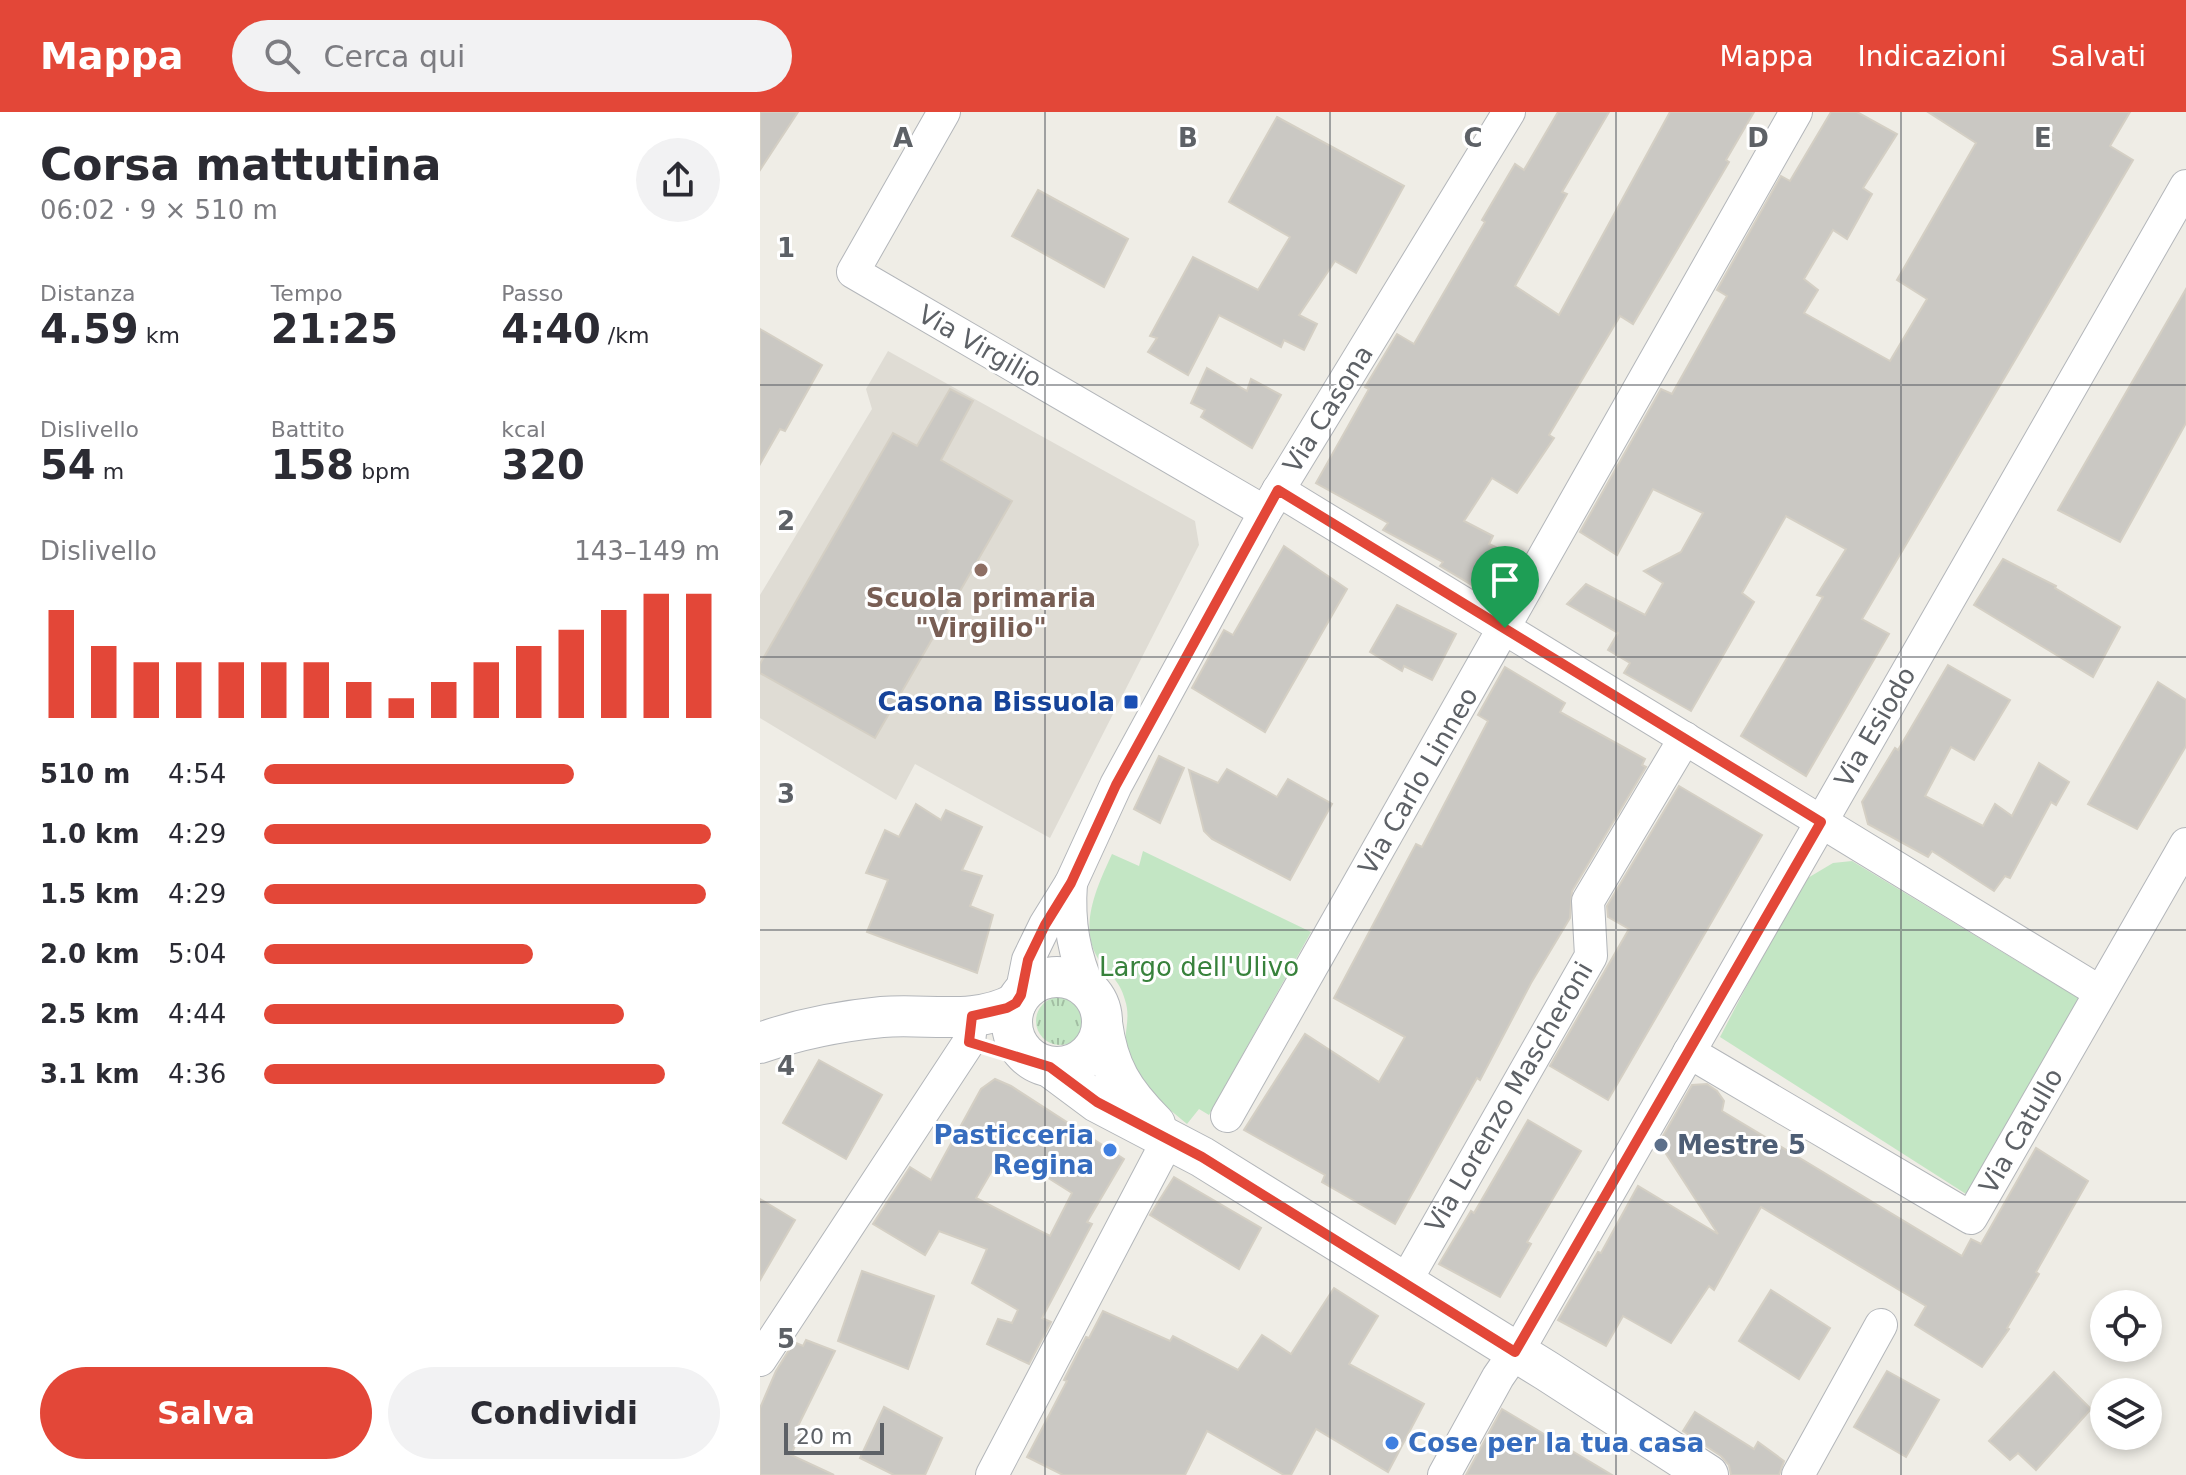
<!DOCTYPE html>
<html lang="it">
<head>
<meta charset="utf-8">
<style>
	body { margin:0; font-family:"DejaVu Sans",sans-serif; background:#f2f2f3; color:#2b2b33; height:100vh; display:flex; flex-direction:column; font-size:30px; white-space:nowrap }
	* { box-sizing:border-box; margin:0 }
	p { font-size:26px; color:#7c7c81 }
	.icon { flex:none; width:44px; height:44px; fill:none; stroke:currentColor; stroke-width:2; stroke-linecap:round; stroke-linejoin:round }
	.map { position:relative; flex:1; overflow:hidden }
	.sheet { display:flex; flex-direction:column; background:#fff; width:760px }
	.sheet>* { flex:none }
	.buttons { position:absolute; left:1330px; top:1178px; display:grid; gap:16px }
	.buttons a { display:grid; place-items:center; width:72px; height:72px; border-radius:50%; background:#fff; box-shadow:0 4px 12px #0003; font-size:40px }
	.scale { position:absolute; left:24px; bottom:20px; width:100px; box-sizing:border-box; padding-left:8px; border:4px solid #5d6166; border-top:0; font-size:22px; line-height:28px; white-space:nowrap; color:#5d6166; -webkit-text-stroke:6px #fff; paint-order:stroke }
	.pin { position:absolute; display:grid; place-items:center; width:68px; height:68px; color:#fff; margin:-82px -34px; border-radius:50% 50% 50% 0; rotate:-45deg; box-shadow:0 0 8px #0007 }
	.pin .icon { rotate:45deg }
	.round { display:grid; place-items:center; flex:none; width:84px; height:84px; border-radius:42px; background:#f2f2f3 }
	.head { display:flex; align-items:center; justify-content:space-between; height:136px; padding:0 40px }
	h1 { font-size:44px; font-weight:700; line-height:60px }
	.metrics { display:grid; grid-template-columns:repeat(3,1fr); gap:12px; height:136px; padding:8px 40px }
	.metrics div { display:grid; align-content:center }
	.metrics b { font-size:40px; font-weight:700 }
	.metrics small { font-size:22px; font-weight:400 }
	.metrics p { font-size:22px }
	.chart { height:224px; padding:16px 40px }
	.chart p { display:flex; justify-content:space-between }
	.chart svg { width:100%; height:144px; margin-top:8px; stroke:#e34738; stroke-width:6 }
	.button { display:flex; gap:16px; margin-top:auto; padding:16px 40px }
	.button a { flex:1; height:92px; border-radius:48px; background:#e34738; color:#fff; font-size:32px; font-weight:700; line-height:92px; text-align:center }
	.button a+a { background:#f2f2f3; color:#2b2b33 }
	ul { padding:0 40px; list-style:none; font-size:26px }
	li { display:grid; grid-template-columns:128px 96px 1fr; align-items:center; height:60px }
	li i { height:20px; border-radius:10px; background:#e34738 }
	header { display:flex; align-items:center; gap:48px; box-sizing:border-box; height:112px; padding:0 40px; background:#e34738; color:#fff }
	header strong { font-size:38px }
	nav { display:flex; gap:44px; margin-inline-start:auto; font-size:28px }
	.search { width:560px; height:72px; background:#f2f2f3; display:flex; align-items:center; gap:20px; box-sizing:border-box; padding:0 28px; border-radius:44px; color:#7c7c81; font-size:30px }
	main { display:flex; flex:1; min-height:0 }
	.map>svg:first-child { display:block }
	.education { fill:#dfdcd4 }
	.grass { fill:url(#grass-tufts) }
	.park { fill:#c3e6c4 }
	.building { fill:#cac8c3; stroke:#d4cfc4; stroke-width:2; fill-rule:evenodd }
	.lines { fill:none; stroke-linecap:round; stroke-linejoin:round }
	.minor-casing { stroke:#b3b6ba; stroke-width:34 }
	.tertiary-casing { stroke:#b3b6ba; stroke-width:42 }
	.minor { stroke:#fff; stroke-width:32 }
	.tertiary { stroke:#fff; stroke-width:40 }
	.route-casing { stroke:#fff; stroke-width:16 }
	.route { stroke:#e34738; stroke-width:10 }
	.grid { fill:none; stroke:#5d6166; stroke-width:2; stroke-opacity:0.55 }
	.education-dot { fill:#8d6e63; stroke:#fff; stroke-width:3 }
	.transit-dot { fill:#1a4fb4; stroke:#fff; stroke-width:3 }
	.service-dot { fill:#5c6f8a; stroke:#fff; stroke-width:3 }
	.shop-dot { fill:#3f7fe0; stroke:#fff; stroke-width:3 }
	.labels { text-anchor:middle; stroke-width:6; stroke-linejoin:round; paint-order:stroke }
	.street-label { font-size:26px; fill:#5d6166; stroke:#fff }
	.education-label { font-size:26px; font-weight:bold; fill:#785e54; stroke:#fff }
	.transit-label { font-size:26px; font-weight:bold; fill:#164399; stroke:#fff; text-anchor:end }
	.park-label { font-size:26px; fill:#38823c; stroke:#fff }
	.shop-label { font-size:26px; font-weight:bold; fill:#366cbe; stroke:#fff; text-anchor:end }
	.service-label { font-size:26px; font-weight:bold; fill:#4e5e75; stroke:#fff; text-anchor:start }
	.grid-label { font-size:26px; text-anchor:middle; font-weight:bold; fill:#5d6166; stroke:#fff; stroke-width:6; stroke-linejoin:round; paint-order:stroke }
</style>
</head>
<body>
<header>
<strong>Mappa</strong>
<div class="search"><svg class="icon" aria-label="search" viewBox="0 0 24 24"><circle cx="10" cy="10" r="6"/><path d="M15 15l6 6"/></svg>Cerca qui</div>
<nav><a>Mappa</a><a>Indicazioni</a><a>Salvati</a></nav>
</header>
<main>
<section class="sheet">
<div class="head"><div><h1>Corsa mattutina</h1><p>06:02 · 9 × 510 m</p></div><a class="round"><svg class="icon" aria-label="share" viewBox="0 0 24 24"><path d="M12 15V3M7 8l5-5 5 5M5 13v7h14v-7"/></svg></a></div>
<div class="metrics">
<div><p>Distanza</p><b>4.59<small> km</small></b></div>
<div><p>Tempo</p><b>21:25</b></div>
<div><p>Passo</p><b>4:40<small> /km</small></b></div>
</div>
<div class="metrics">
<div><p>Dislivello</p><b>54<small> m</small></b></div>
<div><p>Battito</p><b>158<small> bpm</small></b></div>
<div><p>kcal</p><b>320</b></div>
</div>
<div class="chart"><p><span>Dislivello</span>143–149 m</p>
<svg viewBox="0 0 160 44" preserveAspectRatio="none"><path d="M5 44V11M15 44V22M25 44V27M35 44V27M45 44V27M55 44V27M65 44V27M75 44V33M85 44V38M95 44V33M105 44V27M115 44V22M125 44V17M135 44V11M145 44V6M155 44V6"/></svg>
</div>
<ul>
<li><b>510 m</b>4:54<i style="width:68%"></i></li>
<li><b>1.0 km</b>4:29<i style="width:98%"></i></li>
<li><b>1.5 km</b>4:29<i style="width:97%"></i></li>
<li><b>2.0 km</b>5:04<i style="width:59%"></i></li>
<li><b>2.5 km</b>4:44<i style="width:79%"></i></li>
<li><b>3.1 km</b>4:36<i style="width:88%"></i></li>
</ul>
<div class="button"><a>Salva</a><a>Condividi</a></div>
</section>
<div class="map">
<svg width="1426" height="1363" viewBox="0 0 1426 1363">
	<defs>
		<pattern id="grass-tufts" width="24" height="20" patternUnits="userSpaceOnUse" patternTransform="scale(2)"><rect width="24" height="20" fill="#c3e6c4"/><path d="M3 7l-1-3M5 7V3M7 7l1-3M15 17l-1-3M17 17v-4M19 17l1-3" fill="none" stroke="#a2bea3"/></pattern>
	</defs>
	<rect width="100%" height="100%" fill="#efede6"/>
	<polygon class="education" points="128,239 435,409 439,433 290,726 155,652 136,688 0,606 0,483 112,297 106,277"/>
	<circle class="grass" cx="300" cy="909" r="24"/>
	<g class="park">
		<path d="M383,739L551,820L449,1003L439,997L427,1012C406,995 364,960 365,930C366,915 370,903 365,888C359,866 349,864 339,848C317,815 338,773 352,742L379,754Z"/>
		<polygon points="1092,749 1320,887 1206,1082 960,925 1041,770 1073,751"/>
	</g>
	<g class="building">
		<polygon points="0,0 38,0 0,58"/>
		<polygon points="798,0 849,0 802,80 807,82 755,174 799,203 910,0 994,0 966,48 969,50 962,62 873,212 860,204 789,323 794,326 757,381 732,366 704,409 733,424 729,432 744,439 722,479 680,454 683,450 623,418 628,411 556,371 609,277 605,275 637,222 654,232 725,110 722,108 755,52 764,58"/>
		<polygon points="1071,0 1097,0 1137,22 1103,76 1112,82 1087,127 1073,118 1044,167 1058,178 1044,201 1130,249 1167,187 1137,168 1216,31 1168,0 1370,0 1350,34 1373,48 1102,507 1129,522 1046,664 981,624 1063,485 1057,483 1086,437 1026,404 982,481 994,490 931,599 864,561 870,551 848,538 858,521 807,492 826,472 885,503 903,471 884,459 921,440 943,401 893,377 857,443 820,420 901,277 912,282 967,184 957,178 1021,64 1030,69"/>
		<polygon points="517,5 644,74 596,161 575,149 539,203 557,212 544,238 524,228 521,235 459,203 428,263 388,240 397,226 390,224 433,145 498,178 530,125 469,90"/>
		<polygon points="278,78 368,127 344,175 252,124"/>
		<polygon points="1426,177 1426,311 1360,430 1298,398"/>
		<polygon points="0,217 62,253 25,319 20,317 0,352"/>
		<polygon points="447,256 487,279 491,267 521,283 492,336 441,305 445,298 431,291"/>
		<polygon points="190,277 213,289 181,348 252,389 115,626 0,561 0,552 133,321 157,334"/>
		<polygon points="524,434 587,477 505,620 432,576 464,518 473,523"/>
		<polygon points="1243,447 1296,474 1295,476 1360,515 1333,565 1214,493"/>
		<polygon points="637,493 696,522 672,568 644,554 642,559 610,540"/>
		<polygon points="1188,553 1250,588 1214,648 1191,635 1165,684 1223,714 1235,692 1252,704 1279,651 1309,670 1296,693 1291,690 1250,766 1245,764 1234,779 1172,739 1168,745 1108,712 1102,690 1135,636 1138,638"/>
		<polygon points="745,555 805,591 800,600 885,647 882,653 886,655 812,779 810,806 771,871 720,968 717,966 635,1112 562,1070 565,1063 484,1018 545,922 619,970 645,925 574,886 656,732 662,735 728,609 718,603"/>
		<polygon points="1398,570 1426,588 1426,634 1377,717 1328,692"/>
		<polygon points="399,644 424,656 400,711 374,697"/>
		<polygon points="467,657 517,685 528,667 572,692 530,768 452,727 444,719 429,658 458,671"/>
		<polygon points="919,674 1002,723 848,988 790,954 869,817 848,805 847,794"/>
		<polygon points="156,692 181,708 186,698 222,715 202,758 222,764 210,794 233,803 217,861 107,820 128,768 106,761 125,718 139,725"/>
		<polygon points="59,948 122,983 86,1047 23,1011"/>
		<path d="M235,967L251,974L364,1047L327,1110L332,1112L282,1206L291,1210L269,1252L227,1232L238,1207L252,1211L258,1198L212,1171L227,1137L179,1119L165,1143L113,1112L150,1055L171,1068L221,977ZM244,1038L312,1081L290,1124L216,1086Z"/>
		<polygon points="947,972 957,979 964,989 962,999 1202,1144 1211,1127 1221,1132 1276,1036 1328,1069 1276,1160 1279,1162 1247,1216 1249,1217 1222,1255 1155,1213 1166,1194 1001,1095 954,1178 949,1174 911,1231 863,1204 846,1234 798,1208 838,1140 841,1141 878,1074 958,1122 899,1031 932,973"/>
		<polygon points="768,1008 821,1039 767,1130 771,1132 740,1185 679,1152 711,1099 714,1101"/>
		<polygon points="414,1065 501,1116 479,1157 390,1103"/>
		<polygon points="0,1087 35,1108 0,1168"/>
		<polygon points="102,1159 174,1184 148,1257 78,1229"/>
		<polygon points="574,1176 618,1204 589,1252 664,1292 628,1360 556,1317 531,1363 524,1363 447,1319 425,1363 303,1363 267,1345 307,1269 304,1268 326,1225 329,1226 343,1199 410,1229 413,1224 478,1258 502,1223 531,1242"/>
		<polygon points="1011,1178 1070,1216 1039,1267 979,1229"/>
		<polygon points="46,1228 75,1239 36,1318 41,1320 31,1343 74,1363 0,1363 0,1296 16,1259 34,1230 43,1234"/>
		<polygon points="1127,1259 1179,1288 1146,1345 1094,1315"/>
		<polygon points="1294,1260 1331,1297 1276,1358 1258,1341 1250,1348 1229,1329"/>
		<polygon points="124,1295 182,1326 165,1363 134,1363 100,1346"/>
		<polygon points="742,1297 852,1363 706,1363"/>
		<polygon points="935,1300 994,1337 998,1330 1024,1349 1019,1363 971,1363 969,1353 961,1344 923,1319"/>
	</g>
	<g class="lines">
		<defs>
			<g id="minor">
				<polyline points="184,0 93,160 505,400"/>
				<polyline points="518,378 1340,880"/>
				<path d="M311,771C308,811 314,843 330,879"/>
				<polyline points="261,883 268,848 285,813 311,771 356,673 505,400 749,0"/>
				<polyline points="929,940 1211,1106 1426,732"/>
				<polyline points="467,1004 1036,0"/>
				<polyline points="644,1172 831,844 828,789 925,626"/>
				<polyline points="0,1248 209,930 212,904"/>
				<polyline points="232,1363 409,1026"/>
				<polyline points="684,1363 738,1265 767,1223 1426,74"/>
				<polyline points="1038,1363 1121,1213"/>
			</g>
			<g id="tertiary">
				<circle cx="297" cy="910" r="45"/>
				<path d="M342,911C348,956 363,980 395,1012"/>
				<path d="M0,931C39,917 81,909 122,905C167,901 215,914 256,891"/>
				<polyline points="290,955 337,990 442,1045 787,1259 948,1363"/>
			</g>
		</defs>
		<use href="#minor" class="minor-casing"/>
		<use href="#tertiary" class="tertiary-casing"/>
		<use href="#minor" class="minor"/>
		<use href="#tertiary" class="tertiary"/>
	</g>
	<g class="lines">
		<defs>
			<polygon id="route" points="518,378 1061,710 755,1240 442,1045 337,990 290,955 209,930 212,904 247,896 256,891 261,883 268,848 285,813 311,771 356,673"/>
		</defs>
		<use href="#route" class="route-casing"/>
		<use href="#route" class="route"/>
	</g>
	<path class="grid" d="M285,0V1363M570,0V1363M856,0V1363M1141,0V1363M0,273H1426M0,545H1426M0,818H1426M0,1090H1426"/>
	<circle class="education-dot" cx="221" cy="458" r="8"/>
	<rect class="transit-dot" x="363" y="582" width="16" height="16" rx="4"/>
	<circle class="service-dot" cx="901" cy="1033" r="8"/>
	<g class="shop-dot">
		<circle cx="350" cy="1038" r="8"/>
		<circle cx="632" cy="1331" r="8"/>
	</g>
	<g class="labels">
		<g class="street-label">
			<text transform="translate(220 234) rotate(30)" y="9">Via Virgilio</text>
			<text transform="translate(568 297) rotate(-58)" y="9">Via Casona</text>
			<text transform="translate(1115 615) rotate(-60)" y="9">Via Esiodo</text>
			<text transform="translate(658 669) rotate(-60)" y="9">Via Carlo Linneo</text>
			<text transform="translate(749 985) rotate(-60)" y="9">Via Lorenzo Mascheroni</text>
			<text transform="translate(1261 1019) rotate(-60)" y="9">Via Catullo</text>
		</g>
		<g class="education-label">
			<text x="221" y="495">Scuola primaria<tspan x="221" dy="30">"Virgilio"</tspan></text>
		</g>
		<g class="transit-label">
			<text x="355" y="599">Casona Bissuola</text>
		</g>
		<g class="park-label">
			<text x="439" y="864">Largo dell'Ulivo</text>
		</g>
		<g class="shop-label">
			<text x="334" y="1032">Pasticceria<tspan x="334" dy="30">Regina</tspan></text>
			<text x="648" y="1340" text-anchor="start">Cose per la tua casa</text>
		</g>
		<g class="service-label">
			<text x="917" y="1042">Mestre 5</text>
		</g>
	</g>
	<g class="grid-label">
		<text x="143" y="35">A</text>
		<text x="428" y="35">B</text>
		<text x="713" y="35">C</text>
		<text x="998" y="35">D</text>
		<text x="1283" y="35">E</text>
		<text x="26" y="145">1</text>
		<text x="26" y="418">2</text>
		<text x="26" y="691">3</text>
		<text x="26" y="963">4</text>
		<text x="26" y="1236">5</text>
	</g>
</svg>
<div class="buttons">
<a><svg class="icon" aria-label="locate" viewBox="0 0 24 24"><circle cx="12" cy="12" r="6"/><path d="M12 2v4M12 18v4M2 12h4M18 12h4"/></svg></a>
<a><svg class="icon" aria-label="layers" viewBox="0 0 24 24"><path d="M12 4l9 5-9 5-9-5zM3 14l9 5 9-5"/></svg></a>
</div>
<div class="scale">20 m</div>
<div class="pin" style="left:745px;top:516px;background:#1e9e55"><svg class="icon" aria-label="arrive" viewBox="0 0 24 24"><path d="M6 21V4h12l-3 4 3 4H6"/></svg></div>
</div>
</main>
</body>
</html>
